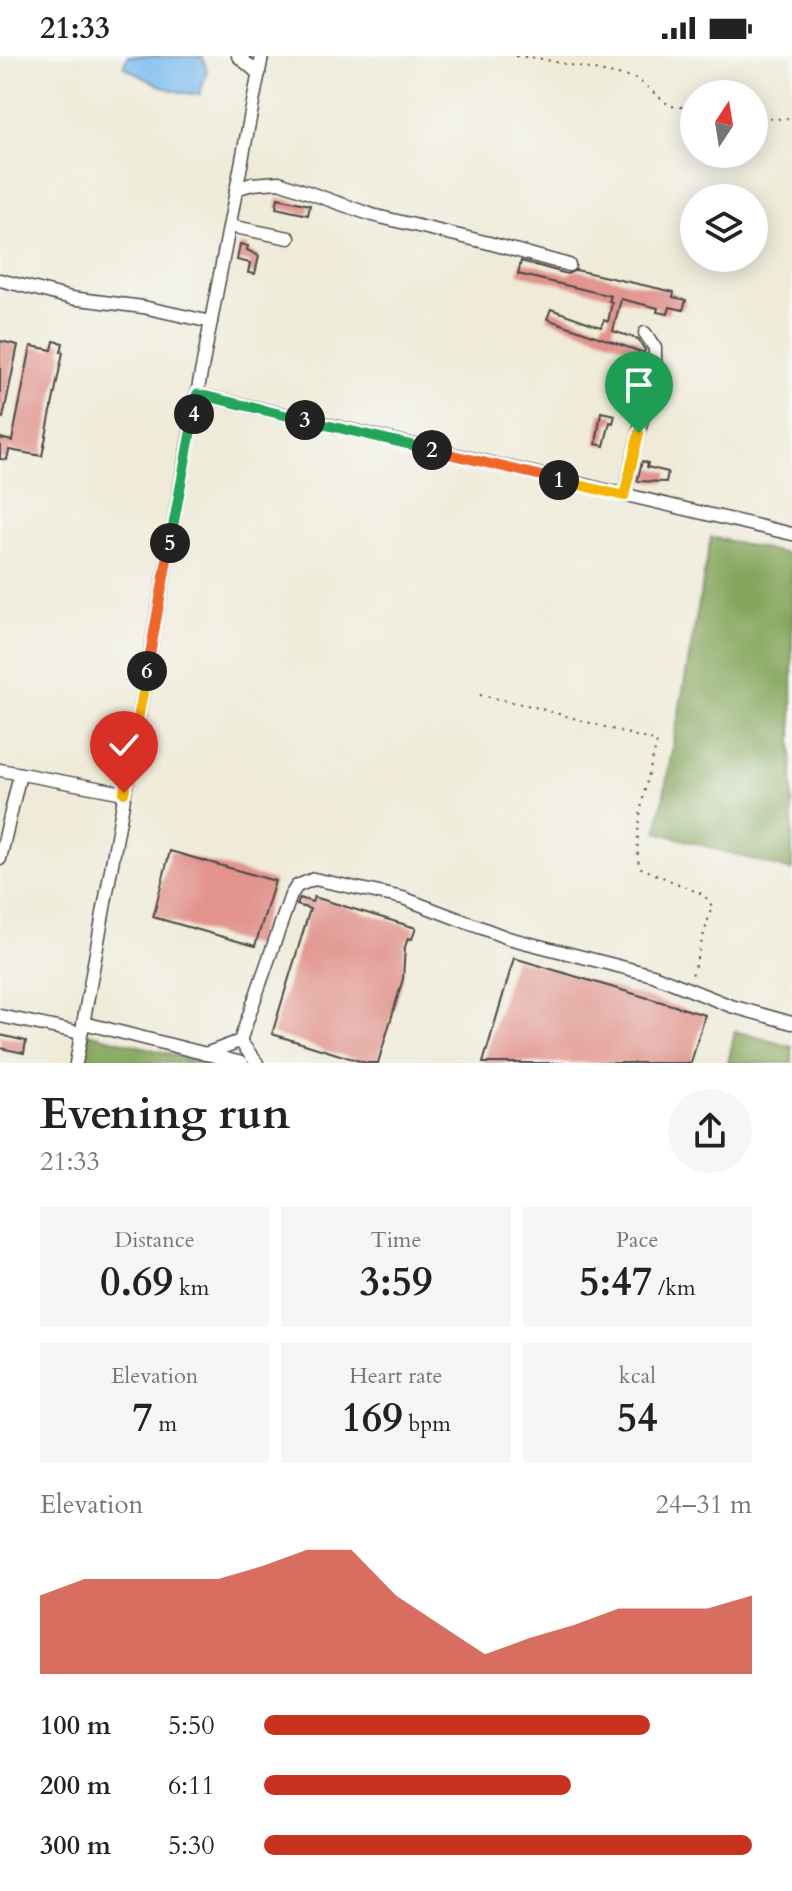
<!DOCTYPE html>
<html lang="en">
<head>
<meta charset="utf-8">
<style>
	body { margin:0; font-family:Cardo,serif; background:#f6f6f6; color:#222; height:100vh; display:flex; flex-direction:column; font-size:30px; white-space:nowrap }
	* { box-sizing:border-box; margin:0 }
	p { font-size:26px; color:#767676 }
	.icon { flex:none; width:44px; height:44px; fill:none; stroke:currentColor; stroke-width:2; stroke-linecap:round; stroke-linejoin:round }
	.map { position:relative; height:1007px; overflow:hidden }
	.drawer { display:flex; flex-direction:column; background:#fff; flex:1 }
	.drawer>* { flex:none }
	.needle { width:52px; rotate:12deg }
	.buttons { position:absolute; left:680px; top:24px; display:grid; gap:16px }
	.buttons a { display:grid; place-items:center; width:88px; height:88px; border-radius:50%; background:#fff; box-shadow:0 4px 20px #0003; font-size:40px }
	.pin { position:absolute; display:grid; place-items:center; width:68px; height:68px; color:#fff; margin:-82px -34px; border-radius:50% 50% 50% 0; rotate:-45deg; box-shadow:0 0 8px #0007 }
	.pin .icon { rotate:45deg }
	.km { position:absolute; width:40px; height:40px; margin:-20px; border-radius:50%; background:#222; color:#fff; font-size:22px; line-height:40px; text-align:center }
	.round { display:grid; place-items:center; flex:none; width:84px; height:84px; border-radius:42px; background:#f6f6f6 }
	.summary { display:flex; align-items:center; justify-content:space-between; height:136px; padding:0 40px }
	h1 { font-size:44px; font-weight:600; line-height:60px }
	.figures { display:grid; grid-template-columns:repeat(3,1fr); gap:12px; height:136px; padding:8px 40px }
	.figures div { display:grid; align-content:center; border-radius:0px; background:#f6f6f6; text-align:center }
	.figures b { font-size:40px; font-weight:600 }
	.figures small { font-size:22px; font-weight:400 }
	.figures p { font-size:22px }
	.chart { height:224px; padding:16px 40px }
	.chart p { display:flex; justify-content:space-between }
	.chart svg { width:100%; height:144px; margin-top:8px; fill:#c8321e; opacity:.7 }
	ul { padding:0 40px; list-style:none; font-size:26px }
	li { display:grid; grid-template-columns:128px 96px 1fr; align-items:center; height:60px }
	li i { height:20px; border-radius:10px; background:#c8321e }
	.status { display:flex; justify-content:space-between; align-items:center; height:56px; padding:0 40px; background:#fff; direction:ltr }
	.status svg { height:22px; fill:currentColor }
	.map>svg:first-child { display:block }
	.forest { fill:#84a65b; stroke:#586843; stroke-width:2 }
	.water { fill:#79bcef; stroke:#52748d; stroke-width:2 }
	.building { fill:#e1938c }
	.lines { fill:none; stroke-linecap:round; stroke-linejoin:round }
	.minor-casing { stroke:#484845; stroke-width:15 }
	.path { stroke:#484845; stroke-width:2; stroke-dasharray:2 6; stroke-linecap:butt }
	.minor { stroke:#fff; stroke-width:12 }
	.split-1-casing { stroke:#fff; stroke-width:16 }
	.split-2-casing { stroke:#fff; stroke-width:16 }
	.split-3-casing { stroke:#fff; stroke-width:16 }
	.split-4-casing { stroke:#fff; stroke-width:16 }
	.split-5-casing { stroke:#fff; stroke-width:16 }
	.split-6-casing { stroke:#fff; stroke-width:16 }
	.split-7-casing { stroke:#fff; stroke-width:16 }
	.split-1 { stroke:#f5b400; stroke-width:10 }
	.split-2 { stroke:#f0652b; stroke-width:10 }
	.split-3 { stroke:#22a559; stroke-width:10 }
	.split-4 { stroke:#22a559; stroke-width:10 }
	.split-5 { stroke:#22a559; stroke-width:10 }
	.split-6 { stroke:#f0652b; stroke-width:10 }
	.split-7 { stroke:#f5b400; stroke-width:10 }
</style>
</head>
<body>
<div class="status"><b>21:33</b><svg viewBox="0 0 49 12"><path d="M0 12V9h3v3zM5 12V6h3v6zM10 12V3h3v9zM15 12V0h3v12zM26 1h20v11H26zM47 4h2v5h-2z"/></svg></div>
<div class="map">
<svg width="792" height="1007" viewBox="0 0 792 1007">
	<rect width="100%" height="100%" fill="#f6f6f2"/>
	<filter id="ink" filterUnits="userSpaceOnUse"><feTurbulence type="fractalNoise" baseFrequency=".0125" numOctaves="2"/><feDisplacementMap in="SourceGraphic" scale="16" xChannelSelector="R" yChannelSelector="G"/><feConvolveMatrix kernelMatrix="1 2 1 2 8 2 1 2 1" color-interpolation-filters="sRGB"/></filter>
	<filter id="wash" filterUnits="userSpaceOnUse"><feTurbulence type="fractalNoise" baseFrequency=".006" numOctaves="4" result="noise"/><feDisplacementMap in="SourceGraphic" scale="32" xChannelSelector="R" yChannelSelector="G"/><feGaussianBlur stdDeviation="1.8" result="paint"/><feColorMatrix in="noise" values="0 0 0 0 0 0 0 0 0 0 0 0 0 0 0 0 0 1.4 0 .05"/><feComposite in="paint" operator="in"/></filter>
	<g filter="url(#wash)">
		<rect width="100%" height="100%" fill="#efebd8"/>
		<g class="forest">
			<polygon points="711,481 792,499 792,815 657,776"/>
			<polygon points="735,975 792,991 792,1007 728,1007"/>
			<polygon points="88,977 206,1007 83,1007"/>
		</g>
		<path class="water" d="M128,0L202,1L207,14L200,38C172,39 148,24 123,10Z"/>
		<g id="blocks">
			<g class="building">
				<polygon points="278,142 310,149 308,159 276,152"/>
				<polygon points="240,188 248,190 247,194 259,200 255,218 248,217 250,207 237,204"/>
				<polygon points="521,205 567,218 576,214 674,236 673,241 686,244 683,254 670,251 668,258 657,256 658,252 621,243 613,275 638,283 645,294 644,297 547,263 551,253 601,271 604,264 608,266 612,246 609,245 611,240 518,218"/>
				<polygon points="0,285 18,289 3,362 0,361"/>
				<polygon points="54,285 63,287 61,296 63,296 42,400 9,394 7,404 0,403 0,382 12,385 31,290 52,294"/>
				<polygon points="601,356 615,359 613,367 610,366 604,390 596,388"/>
				<polygon points="642,405 648,407 647,411 668,416 666,426 637,425"/>
				<polygon points="170,795 275,825 255,890 153,861"/>
				<polygon points="314,841 416,872 412,883 408,882 405,891 403,923 378,1007 366,1007 272,978 310,853 297,849 300,842 312,846"/>
				<polygon points="514,902 705,959 691,1007 483,1007"/>
				<polygon points="0,979 26,985 24,997 0,992"/>
			</g>
		</g>
	</g>
	<g filter="url(#ink)">
		<use href="#blocks" fill-opacity="0" stroke="#484845" stroke-width="2"/>
		<g class="lines">
			<defs>
				<g id="minor">
					<polyline points="238,0 259,18"/>
					<polyline points="236,133 252,128 279,126 372,159 489,187 569,209"/>
					<polyline points="230,170 289,182"/>
					<polyline points="0,224 71,242 143,251 211,266"/>
					<polyline points="197,338 792,478"/>
					<polyline points="624,440 655,308 655,292 645,277"/>
					<polyline points="0,714 124,737"/>
					<polyline points="0,803 20,718"/>
					<polyline points="0,960 81,977"/>
					<polyline points="84,967 242,1007"/>
					<polyline points="240,985 257,1007"/>
					<polyline points="205,998 240,985 291,839 297,830 314,823 403,842 508,882 653,919 731,950 792,967"/>
					<polyline points="76,1007 197,338 262,0"/>
				</g>
			</defs>
			<use href="#minor" class="minor-casing"/>
			<g class="path">
				<polyline points="516,0 537,2 637,23 670,50 694,52"/>
				<polyline points="754,60 774,63 792,62"/>
				<path d="M480,639L531,650L657,686C647,726 633,769 639,811L704,839L712,850L691,923"/>
			</g>
			<use href="#minor" class="minor"/>
		</g>
	</g>
	<g class="lines" filter="url(#ink)">
		<defs>
			<polyline id="split-1" points="559,424 624,440 639,377"/>
			<polyline id="split-2" points="432,394 559,424"/>
			<polyline id="split-3" points="305,364 432,394"/>
			<polyline id="split-4" points="194,358 197,338 305,364"/>
			<polyline id="split-5" points="170,487 194,358"/>
			<polyline id="split-6" points="147,615 170,487"/>
			<polyline id="split-7" points="124,737 147,615"/>
		</defs>
		<use href="#split-1" class="split-1-casing"/>
		<use href="#split-2" class="split-2-casing"/>
		<use href="#split-3" class="split-3-casing"/>
		<use href="#split-4" class="split-4-casing"/>
		<use href="#split-5" class="split-5-casing"/>
		<use href="#split-6" class="split-6-casing"/>
		<use href="#split-7" class="split-7-casing"/>
		<use href="#split-1" class="split-1"/>
		<use href="#split-2" class="split-2"/>
		<use href="#split-3" class="split-3"/>
		<use href="#split-4" class="split-4"/>
		<use href="#split-5" class="split-5"/>
		<use href="#split-6" class="split-6"/>
		<use href="#split-7" class="split-7"/>
	</g>
</svg>
<div class="buttons">
<a><svg class="needle" viewBox="-14 -14 28 28"><path d="M0-13l5 13h-10z" fill="#e53935"/><path d="M0 13l5-13h-10z" fill="#767676"/></svg></a>
<a><svg class="icon" aria-label="layers" viewBox="0 0 24 24"><path d="M12 4l9 5-9 5-9-5zM3 14l9 5 9-5"/></svg></a>
</div>
<div class="pin" style="left:639px;top:377px;background:#1e9e55"><svg class="icon" aria-label="arrive" viewBox="0 0 24 24"><path d="M6 21V4h12l-3 4 3 4H6"/></svg></div>
<div class="pin" style="left:124px;top:737px;background:#d93025"><svg class="icon" aria-label="check" viewBox="0 0 24 24"><path d="M5 12l5 5 9-10"/></svg></div>
<b class="km" style="left:559px;top:424px">1</b>
<b class="km" style="left:432px;top:394px">2</b>
<b class="km" style="left:305px;top:364px">3</b>
<b class="km" style="left:194px;top:358px">4</b>
<b class="km" style="left:170px;top:487px">5</b>
<b class="km" style="left:147px;top:615px">6</b>
</div>
<section class="drawer">
<div class="summary"><div><h1>Evening run</h1><p>21:33</p></div><a class="round"><svg class="icon" aria-label="share" viewBox="0 0 24 24"><path d="M12 15V3M7 8l5-5 5 5M5 13v7h14v-7"/></svg></a></div>
<div class="figures">
<div><p>Distance</p><b>0.69<small> km</small></b></div>
<div><p>Time</p><b>3:59</b></div>
<div><p>Pace</p><b>5:47<small> /km</small></b></div>
</div>
<div class="figures">
<div><p>Elevation</p><b>7<small> m</small></b></div>
<div><p>Heart rate</p><b>169<small> bpm</small></b></div>
<div><p>kcal</p><b>54</b></div>
</div>
<div class="chart"><p><span>Elevation</span>24–31 m</p>
<svg viewBox="0 0 160 44" preserveAspectRatio="none"><path d="M0 44V20L10 15L20 15L30 15L40 15L50 11L60 6L70 6L80 20L90 29L100 38L110 33L120 29L130 24L140 24L150 24L160 20V44z"/></svg>
</div>
<ul>
<li><b>100 m</b>5:50<i style="width:79%"></i></li>
<li><b>200 m</b>6:11<i style="width:63%"></i></li>
<li><b>300 m</b>5:30<i style="width:100%"></i></li>
</ul>
</section>
</body>
</html>
